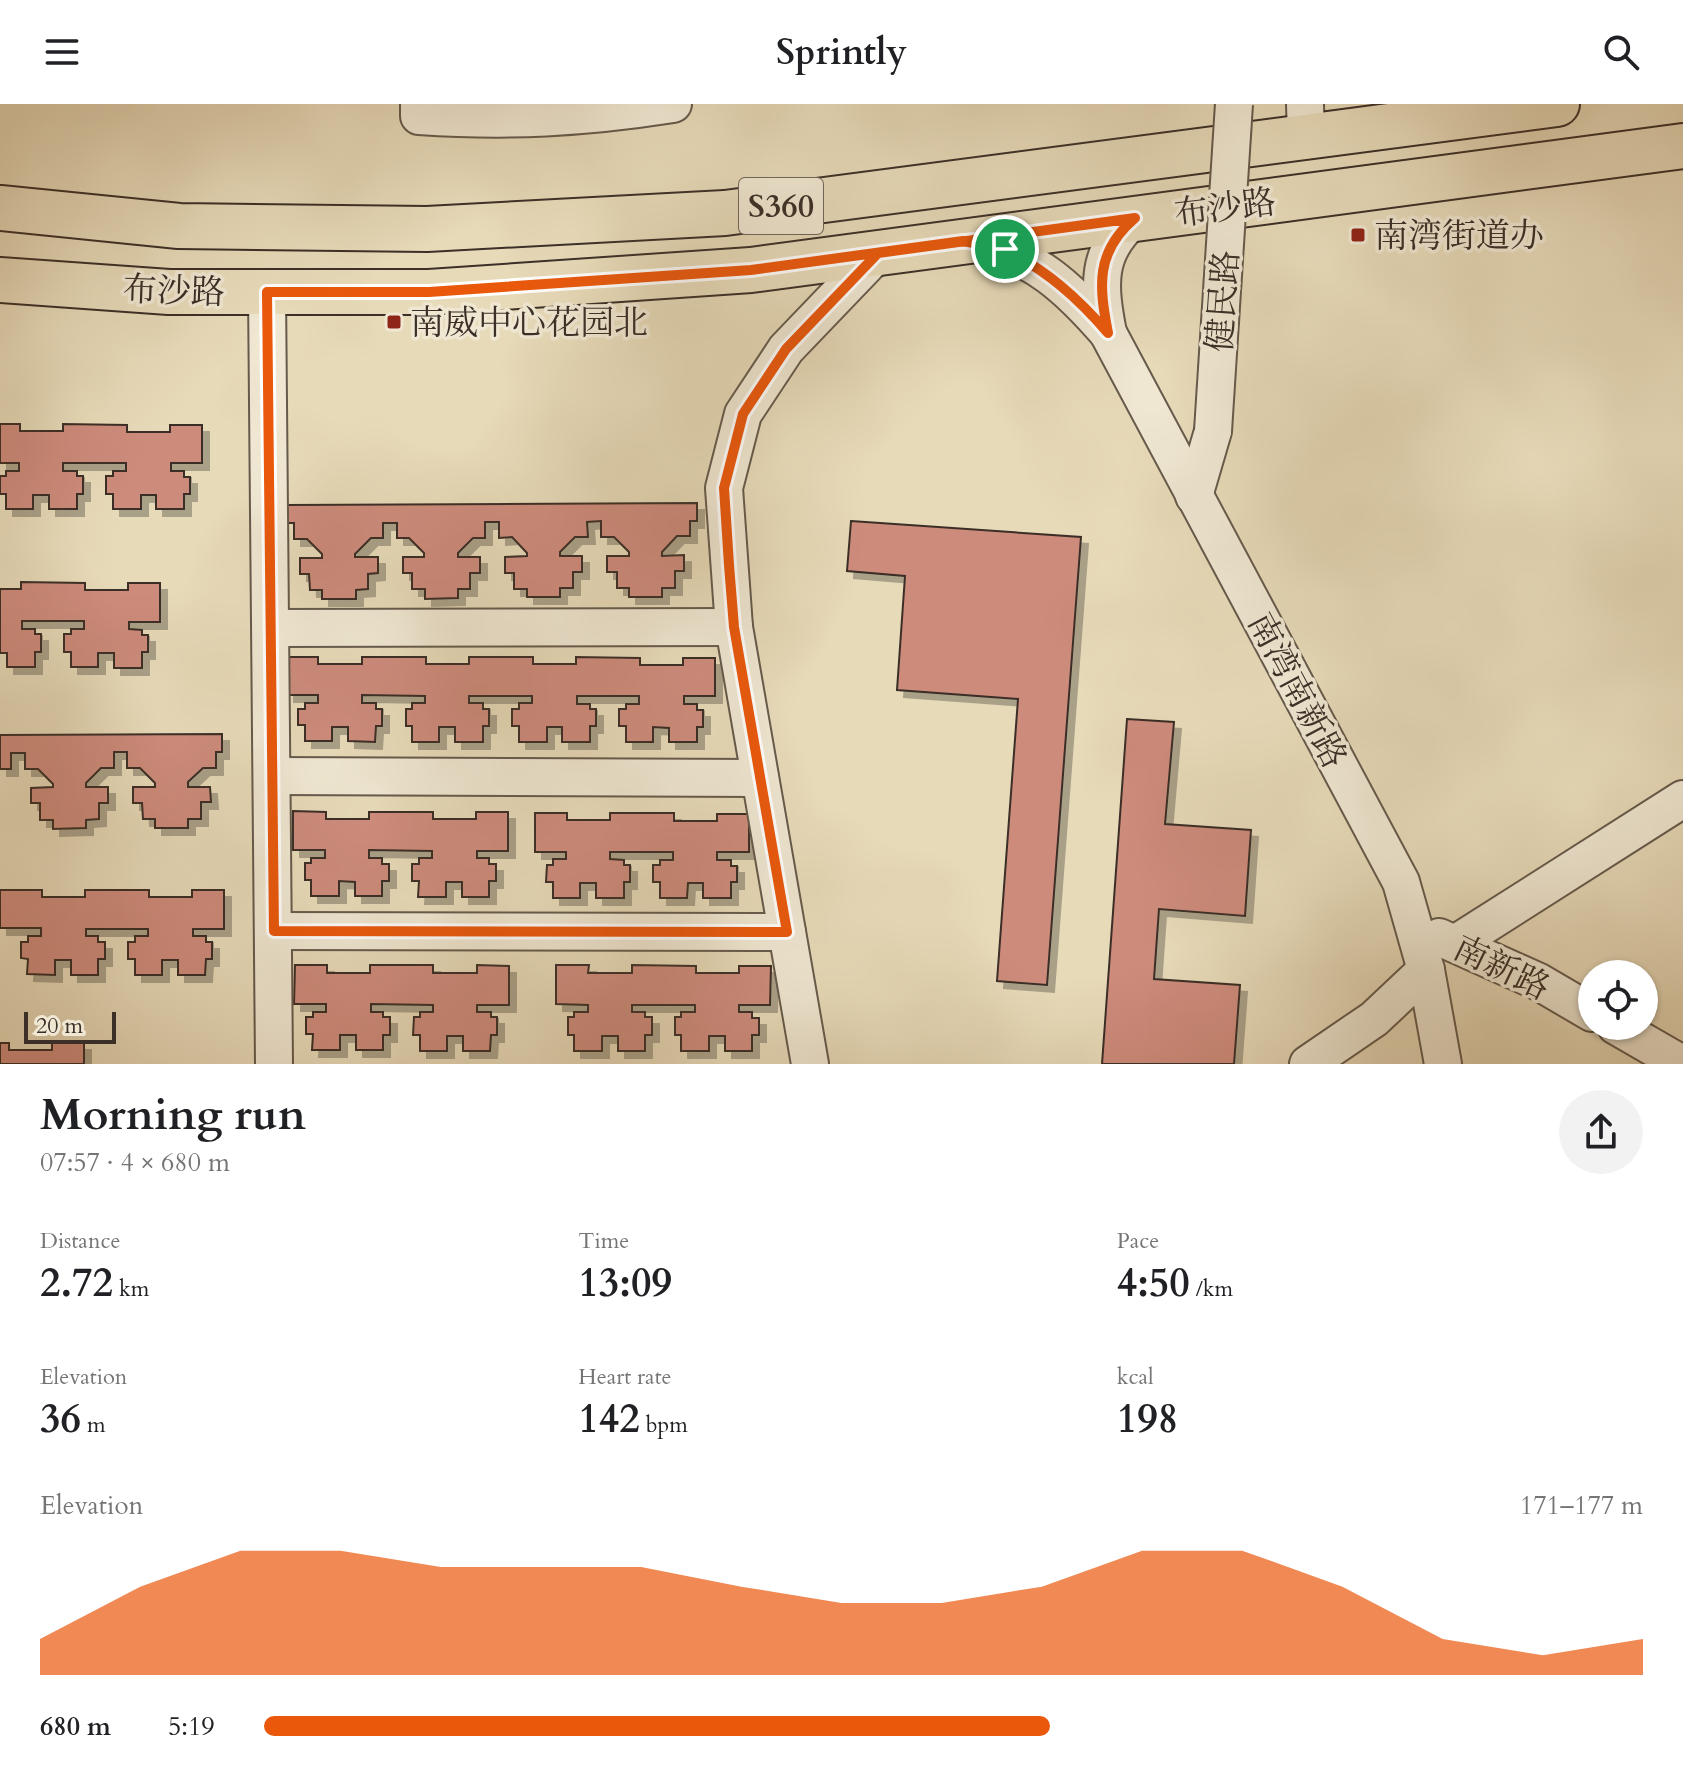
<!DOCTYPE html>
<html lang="en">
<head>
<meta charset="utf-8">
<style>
	body { margin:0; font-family:Cardo,"Noto Serif SC",serif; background:#f2f2f2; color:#202124; height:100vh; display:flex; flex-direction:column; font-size:30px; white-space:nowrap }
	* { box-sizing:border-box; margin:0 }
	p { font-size:26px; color:#757577 }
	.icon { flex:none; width:44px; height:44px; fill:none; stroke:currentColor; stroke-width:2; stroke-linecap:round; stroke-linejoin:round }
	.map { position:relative; height:960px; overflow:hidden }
	.sheet { display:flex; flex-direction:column; background:#fff; flex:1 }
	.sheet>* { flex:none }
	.tools { position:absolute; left:1578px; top:856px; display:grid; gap:16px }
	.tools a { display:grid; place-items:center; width:80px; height:80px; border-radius:50%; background:#fff; box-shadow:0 2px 6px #0004; font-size:40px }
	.scale { position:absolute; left:24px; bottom:20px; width:92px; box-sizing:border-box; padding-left:8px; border:4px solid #3b2f28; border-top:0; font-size:22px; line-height:28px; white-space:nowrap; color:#3b2f28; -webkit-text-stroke:6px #efe7d2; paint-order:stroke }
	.pin { position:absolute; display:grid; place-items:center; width:68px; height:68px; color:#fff; margin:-34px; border:4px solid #fff; border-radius:50%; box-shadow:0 2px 8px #0007 }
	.round { display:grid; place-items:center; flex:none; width:84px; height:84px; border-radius:42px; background:#f2f2f2 }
	.headline { display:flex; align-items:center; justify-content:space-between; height:136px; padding:0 40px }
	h1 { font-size:44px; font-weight:800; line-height:60px }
	.stats { display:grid; grid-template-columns:repeat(3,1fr); gap:12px; height:136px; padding:8px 40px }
	.stats div { display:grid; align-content:center }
	.stats b { font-size:40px; font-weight:800 }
	.stats small { font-size:22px; font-weight:400 }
	.stats p { font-size:22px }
	.chart { height:224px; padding:16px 40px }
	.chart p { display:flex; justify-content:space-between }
	.chart svg { width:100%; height:144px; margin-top:8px; fill:#ea580c; opacity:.7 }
	ul { padding:0 40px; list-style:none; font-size:26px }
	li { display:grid; grid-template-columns:128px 96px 1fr; align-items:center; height:60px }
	li i { height:20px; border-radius:10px; background:#ea580c }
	header { display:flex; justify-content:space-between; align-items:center; height:104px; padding:0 40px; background:#fff; font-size:36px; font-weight:800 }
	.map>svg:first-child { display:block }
	.building { fill:#cd8b7b; stroke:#3b2f28; stroke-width:2; filter:url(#shadow) }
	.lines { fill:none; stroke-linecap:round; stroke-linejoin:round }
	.minor-casing { stroke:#665a4c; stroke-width:40 }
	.major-casing { stroke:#3b2f28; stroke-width:48 }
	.minor { stroke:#efe7d2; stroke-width:36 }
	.major { stroke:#e7dab9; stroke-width:44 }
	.minor-bridge-casing { stroke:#665a4c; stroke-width:40; stroke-linecap:butt }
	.minor-bridge { stroke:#efe7d2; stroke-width:36 }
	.route-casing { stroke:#fff; stroke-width:16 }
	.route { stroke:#ea580c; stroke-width:10 }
	.poi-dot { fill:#8f2418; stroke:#efe7d2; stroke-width:3 }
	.labels { text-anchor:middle; stroke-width:7; stroke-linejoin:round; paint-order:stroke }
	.shield { fill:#efe7d2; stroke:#71665b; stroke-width:2 }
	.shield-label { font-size:32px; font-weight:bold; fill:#3b2f28 }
	.street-label { font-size:34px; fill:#3b2f28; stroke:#efe7d2 }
	.poi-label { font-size:34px; fill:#3b2f28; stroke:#efe7d2; text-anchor:start }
</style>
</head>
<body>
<header><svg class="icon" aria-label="menu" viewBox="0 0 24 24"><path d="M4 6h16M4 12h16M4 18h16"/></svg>Sprintly<svg class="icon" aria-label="search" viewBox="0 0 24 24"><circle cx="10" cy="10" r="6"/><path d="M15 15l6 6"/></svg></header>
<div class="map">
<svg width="1683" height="960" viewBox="0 0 1683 960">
	<defs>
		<filter id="shadow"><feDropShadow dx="7" dy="7" stdDeviation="0" flood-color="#0004"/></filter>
	</defs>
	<rect width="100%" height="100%" fill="#e7dab9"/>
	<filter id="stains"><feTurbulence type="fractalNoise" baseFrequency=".0025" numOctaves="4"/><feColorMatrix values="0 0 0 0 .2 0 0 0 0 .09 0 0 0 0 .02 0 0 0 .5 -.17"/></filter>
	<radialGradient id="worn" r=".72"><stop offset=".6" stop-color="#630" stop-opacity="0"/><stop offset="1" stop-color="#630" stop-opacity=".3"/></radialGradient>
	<g class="building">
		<polygon points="0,320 20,320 20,327 63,327 63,320 127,321 127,328 170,328 170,321 202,321 202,359 171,359 171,367 184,367 184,373 190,373 190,390 184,390 184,405 156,405 156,391 141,391 141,405 113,405 113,390 106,390 106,372 113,372 113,367 126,367 126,359 63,359 63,367 77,367 77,372 83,372 83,390 77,390 77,405 49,405 49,391 33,391 33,405 6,405 6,390 0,390 0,372 6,372 6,367 19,367 19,359 0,359"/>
		<polygon points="697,399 697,417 690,417 690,432 677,432 662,448 662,452 684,451 684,467 675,467 675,484 662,484 662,493 629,493 629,484 617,484 617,468 607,468 607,452 629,452 629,448 614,433 601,433 601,417 587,418 588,433 575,433 560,448 560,452 582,452 582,468 573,468 573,484 560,484 560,493 527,493 527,485 514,485 514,469 505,469 505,453 527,452 527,449 512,433 499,434 499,418 485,418 485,434 473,434 458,449 458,453 480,453 480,469 470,469 470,485 458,485 458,494 425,495 425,485 412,485 412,469 403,469 403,453 424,453 424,449 409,434 397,434 397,419 383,419 383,434 371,434 355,450 355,453 378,453 378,469 368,470 368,485 356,486 356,495 322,495 322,486 310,486 309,470 300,470 300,454 322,454 322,450 307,435 294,435 294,419 288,419 287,401"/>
		<polygon points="851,417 1081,433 1047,881 997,877 1018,595 897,586 905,472 847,467"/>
		<polygon points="21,478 85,479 85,486 128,486 128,479 160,479 160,518 129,518 129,525 142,526 142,531 148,531 148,548 142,548 142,564 114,564 114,549 98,549 98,563 71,563 71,548 64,548 64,530 71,530 71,525 84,525 84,517 22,517 22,525 35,525 35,530 41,530 41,548 35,548 35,563 7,563 7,549 0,549 0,485 21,485"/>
		<polygon points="287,553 318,553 318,560 362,560 362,553 426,553 426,560 469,560 469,553 533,553 533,560 576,560 576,553 640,554 640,561 683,561 683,554 715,554 715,592 684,592 684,600 697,600 697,606 703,606 703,623 697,623 697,638 669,638 669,624 653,623 653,638 626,638 626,622 619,622 619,605 626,605 626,600 639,600 639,592 577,592 577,600 590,600 590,605 596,605 596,622 590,622 590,638 562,638 562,623 547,623 547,638 519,638 519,622 512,622 512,605 519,605 519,599 532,599 532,592 469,592 469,599 483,599 483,605 489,605 489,622 483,622 483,638 455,638 455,623 439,623 439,638 412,638 412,622 406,622 406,605 412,605 412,599 425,599 425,592 362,591 362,599 376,599 376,605 382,605 382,622 376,622 375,638 348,637 348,623 332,623 332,637 305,637 305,621 298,621 298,605 305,605 305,599 318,599 318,591 287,591"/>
		<polygon points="1127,615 1174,618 1165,720 1251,726 1245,812 1159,805 1154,875 1240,881 1234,960 1102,960"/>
		<polygon points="222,630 222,648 216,648 216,664 203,664 188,678 188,683 210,683 211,698 201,698 201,715 188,715 188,724 155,724 155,715 143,715 142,699 133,699 133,683 155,683 155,679 140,664 127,664 127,648 114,648 114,664 101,664 86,679 86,683 108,683 108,699 99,699 99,715 86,716 86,724 53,725 53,716 40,716 40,699 31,699 31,684 53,683 53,680 38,665 25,665 25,649 11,649 11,665 0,665 0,631"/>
		<polygon points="293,707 326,708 326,715 369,715 369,708 433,708 433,715 476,715 476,708 508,708 508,747 477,747 477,754 489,754 489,760 496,760 496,777 489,777 489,793 462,793 462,778 446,778 446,793 418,793 419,777 412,777 412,760 419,760 419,754 432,754 432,747 369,746 369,754 382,754 382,760 389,760 389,777 382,777 382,792 355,792 355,778 339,777 339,792 311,792 311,776 305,776 305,759 311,759 311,754 325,754 325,746 293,746"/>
		<polygon points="535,709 567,709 567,716 610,716 610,709 674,709 674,717 717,717 717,710 749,710 749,748 717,748 717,756 731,756 731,762 737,762 737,778 731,778 731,794 703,794 703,779 688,779 687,794 660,794 660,778 653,778 653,761 660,761 660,756 673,756 673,748 610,748 610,755 624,756 624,761 630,761 630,778 624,778 624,794 596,794 596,779 580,779 580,794 553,794 553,778 546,778 547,761 553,761 553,755 566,755 566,748 535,748"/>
		<polygon points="0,786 42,786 42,793 85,793 85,786 149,786 149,793 192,793 192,786 224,786 224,825 193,825 193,832 206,832 206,838 212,838 212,855 206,855 205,871 178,871 178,856 162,856 162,871 135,871 135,855 128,855 128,838 135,838 135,832 148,832 148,825 86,825 86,832 98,832 98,838 105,838 105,855 98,855 98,871 71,871 71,856 55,856 55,871 27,870 28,855 21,854 21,838 28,838 28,832 41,832 41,824 0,824"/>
		<polygon points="295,861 327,861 327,869 370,869 370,861 433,861 433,869 477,869 477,861 509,862 509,901 477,901 477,908 491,908 491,913 497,913 497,931 491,931 490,947 463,947 463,932 447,932 447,947 420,947 420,931 413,931 414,913 420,913 420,908 433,908 433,901 371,900 371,908 383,908 383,913 390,913 390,931 383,931 383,946 356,946 356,931 340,931 340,946 312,946 313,930 306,930 306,913 313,913 313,908 326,908 326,900 294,900"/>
		<polygon points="556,861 589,861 588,869 632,869 632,861 696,862 696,869 739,869 739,862 771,862 770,901 739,901 739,908 752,908 752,914 759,914 759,931 752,931 752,947 725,947 725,932 709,932 709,947 681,947 681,931 675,931 675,913 681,913 681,908 695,908 695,901 632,901 632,908 645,908 645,913 652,913 652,931 645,931 645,947 618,947 618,932 602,932 602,947 574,947 574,931 568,931 568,913 574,913 574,908 588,908 588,901 556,900"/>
		<polygon points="0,939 9,939 9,946 52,946 52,939 84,939 84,960 0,960"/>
	</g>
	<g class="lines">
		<defs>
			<g id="minor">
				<path d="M419,0V12C509,18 583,14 673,0"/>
				<polyline points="1305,0 1306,33"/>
				<path d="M975,139C1033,150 1070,185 1108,229L1401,778L1426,866L1443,960"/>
				<polyline points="267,188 274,960"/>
				<path d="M1108,229C1099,182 1095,148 1135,114"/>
				<polyline points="1194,392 1213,327"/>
				<polyline points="272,524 734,523"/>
				<polyline points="274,672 760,674"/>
				<polyline points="274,827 787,828"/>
				<polyline points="1439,833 1539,878 1592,909"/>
				<polyline points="1455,840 1683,695"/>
				<polyline points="1616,922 1682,960"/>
				<polyline points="810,960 734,523 724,384 743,310 786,245 878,149"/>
				<polyline points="1308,960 1374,915 1426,866"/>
			</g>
			<g id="major">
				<polyline points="0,104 179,122 427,125 725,109 1557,0"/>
				<polyline points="0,176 169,188 429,188 751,166 1683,42"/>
			</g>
		</defs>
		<use href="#minor" class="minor-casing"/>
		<use href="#major" class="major-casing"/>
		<use href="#minor" class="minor"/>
		<use href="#major" class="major"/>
		<defs>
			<polyline id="minor-bridge" points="1213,327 1234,0"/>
		</defs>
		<use href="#minor-bridge" class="minor-bridge-casing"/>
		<use href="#minor-bridge" class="minor-bridge"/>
	</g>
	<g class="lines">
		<defs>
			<path id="route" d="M1005,145L963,137L751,166L429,188H267L274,827L787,828L734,523L729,461L724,384L743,310L786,245L878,149L1135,114C1095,148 1099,182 1108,229C1077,193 1047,167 1005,145"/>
		</defs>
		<use href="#route" class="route-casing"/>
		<use href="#route" class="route"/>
	</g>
	<g class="poi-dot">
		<rect x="1350" y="123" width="16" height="16" rx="4"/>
		<rect x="386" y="210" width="16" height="16" rx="4"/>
	</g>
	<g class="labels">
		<rect class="shield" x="739" y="74" width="84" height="56" rx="6"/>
		<g class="shield-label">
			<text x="781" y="113">S360</text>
		</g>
		<g class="street-label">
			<text transform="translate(1225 103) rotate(-7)" y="12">布沙路</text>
			<text transform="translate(174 186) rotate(2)" y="12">布沙路</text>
			<text transform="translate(1222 197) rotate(-86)" y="12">健民路</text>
			<text transform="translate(1298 586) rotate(62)" y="12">南湾南新路</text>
			<text transform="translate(1502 863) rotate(26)" y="12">南新路</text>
		</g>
		<g class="poi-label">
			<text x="1374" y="143">南湾街道办</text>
			<text x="410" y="230">南威中心花园北</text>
		</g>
	</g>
	<rect width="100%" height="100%" filter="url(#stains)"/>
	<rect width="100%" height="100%" fill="url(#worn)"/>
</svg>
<div class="tools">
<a><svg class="icon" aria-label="locate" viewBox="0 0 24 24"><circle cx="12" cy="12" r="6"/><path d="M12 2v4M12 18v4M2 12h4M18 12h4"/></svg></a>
</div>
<div class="scale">20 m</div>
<div class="pin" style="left:1005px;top:145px;background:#1e9e55"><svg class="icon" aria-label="arrive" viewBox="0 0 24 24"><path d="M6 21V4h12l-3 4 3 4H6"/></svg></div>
</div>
<section class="sheet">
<div class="headline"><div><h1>Morning run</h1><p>07:57 · 4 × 680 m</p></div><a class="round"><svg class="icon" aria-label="share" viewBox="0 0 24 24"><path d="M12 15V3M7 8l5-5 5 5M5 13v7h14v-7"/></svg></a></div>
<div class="stats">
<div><p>Distance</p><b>2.72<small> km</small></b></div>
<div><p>Time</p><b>13:09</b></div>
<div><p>Pace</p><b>4:50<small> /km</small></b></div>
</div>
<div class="stats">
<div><p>Elevation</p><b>36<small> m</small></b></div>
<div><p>Heart rate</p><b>142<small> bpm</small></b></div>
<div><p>kcal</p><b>198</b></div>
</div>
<div class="chart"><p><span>Elevation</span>171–177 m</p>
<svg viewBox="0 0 160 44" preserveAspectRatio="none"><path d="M0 44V33L10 17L20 6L30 6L40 11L50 11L60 11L70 17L80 22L90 22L100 17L110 6L120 6L130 17L140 33L150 38L160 33V44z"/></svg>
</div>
<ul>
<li><b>680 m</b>5:19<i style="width:57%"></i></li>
</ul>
</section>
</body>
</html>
